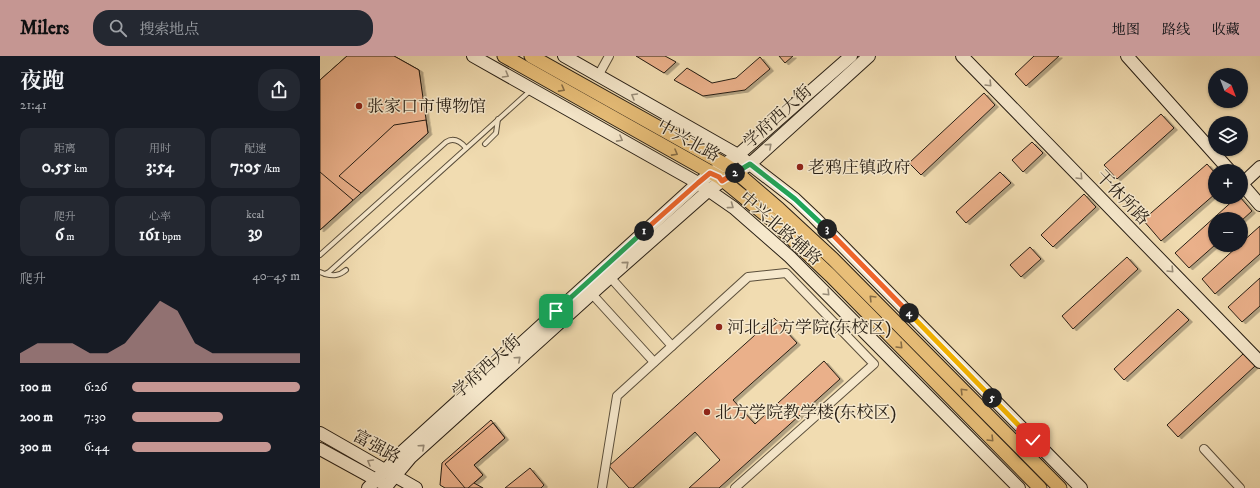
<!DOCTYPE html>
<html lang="zh">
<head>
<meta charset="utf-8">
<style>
	body { margin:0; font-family:"IM FELL DW Pica","Noto Serif SC",serif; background:#242831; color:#f1f3f6; height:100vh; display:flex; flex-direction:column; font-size:15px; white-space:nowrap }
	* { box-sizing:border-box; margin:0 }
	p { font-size:13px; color:#9ea1a6 }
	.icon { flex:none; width:22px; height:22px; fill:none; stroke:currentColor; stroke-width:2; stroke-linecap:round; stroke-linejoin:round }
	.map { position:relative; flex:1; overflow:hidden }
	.panel { display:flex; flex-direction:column; background:#171b24; width:320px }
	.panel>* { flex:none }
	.needle { width:26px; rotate:138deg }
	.controls { position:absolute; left:888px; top:12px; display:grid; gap:8px }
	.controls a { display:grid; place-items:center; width:40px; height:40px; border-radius:50%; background:#171b24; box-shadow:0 1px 3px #0004; font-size:20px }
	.pin { position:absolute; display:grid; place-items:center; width:34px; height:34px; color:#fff; margin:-17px; border-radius:8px; box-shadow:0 2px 6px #0006 }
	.km { position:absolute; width:20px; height:20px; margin:-10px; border-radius:50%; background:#222; color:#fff; font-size:11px; line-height:20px; text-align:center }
	.round { display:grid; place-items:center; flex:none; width:42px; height:42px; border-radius:16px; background:#242831 }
	.head { display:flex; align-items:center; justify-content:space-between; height:68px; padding:0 20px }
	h1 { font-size:22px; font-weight:700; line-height:30px }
	.stats { display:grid; grid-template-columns:repeat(3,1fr); gap:6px; height:68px; padding:4px 20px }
	.stats div { display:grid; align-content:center; border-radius:10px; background:#242831; text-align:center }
	.stats b { font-size:17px; font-weight:700 }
	.stats small { font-size:11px; font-weight:400 }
	.stats p { font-size:11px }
	.chart { height:112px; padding:8px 20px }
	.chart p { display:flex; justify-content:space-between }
	.chart svg { width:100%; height:72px; margin-top:4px; fill:#c59692; opacity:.7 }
	ul { padding:0 20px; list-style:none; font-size:13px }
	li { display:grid; grid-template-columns:64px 48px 1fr; align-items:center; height:30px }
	li i { height:10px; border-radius:5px; background:#c59692 }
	header { display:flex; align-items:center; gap:24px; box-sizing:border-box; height:56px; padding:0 20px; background:#c59692; color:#111 }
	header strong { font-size:19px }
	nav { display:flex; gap:22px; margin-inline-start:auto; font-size:14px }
	.search { width:280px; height:36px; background:#242831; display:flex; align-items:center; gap:10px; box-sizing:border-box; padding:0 14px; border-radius:16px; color:#9ea1a6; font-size:15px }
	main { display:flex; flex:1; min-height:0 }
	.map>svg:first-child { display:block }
	.building { fill:#eab08a; stroke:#271e14; filter:url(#shadow) }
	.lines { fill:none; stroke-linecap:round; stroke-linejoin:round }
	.lane-casing { stroke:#5a4e3b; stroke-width:6 }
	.street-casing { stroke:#5a4e3b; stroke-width:10 }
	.secondary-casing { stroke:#271e14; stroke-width:14 }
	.primary-casing { stroke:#271e14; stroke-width:15 }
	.lane { stroke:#f6e8cc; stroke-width:4 }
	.street { stroke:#f6e8cc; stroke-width:8 }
	.secondary { stroke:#f6e8cc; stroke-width:12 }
	.primary { stroke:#e8be78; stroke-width:13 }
	.oneway { stroke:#998d79 }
	.oneway2 { stroke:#886e46 }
	.split-1-casing { stroke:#fff; stroke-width:8 }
	.split-2-casing { stroke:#fff; stroke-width:8 }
	.split-3-casing { stroke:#fff; stroke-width:8 }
	.split-4-casing { stroke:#fff; stroke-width:8 }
	.split-5-casing { stroke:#fff; stroke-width:8 }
	.split-6-casing { stroke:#fff; stroke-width:8 }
	.split-1 { stroke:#22a559; stroke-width:5 }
	.split-2 { stroke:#f0652b; stroke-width:5 }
	.split-3 { stroke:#22a559; stroke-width:5 }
	.split-4 { stroke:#f0652b; stroke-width:5 }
	.split-5 { stroke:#f5b400; stroke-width:5 }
	.split-6 { stroke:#f5b400; stroke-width:5 }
	.poi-dot { fill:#8f2418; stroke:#f6e8cc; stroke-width:1.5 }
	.labels { text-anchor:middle; stroke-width:3; stroke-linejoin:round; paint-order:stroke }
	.poi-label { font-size:17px; fill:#271e14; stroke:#f6e8cc; text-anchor:start }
	.street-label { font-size:17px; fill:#271e14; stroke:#f6e8cc }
</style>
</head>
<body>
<header>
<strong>Milers</strong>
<div class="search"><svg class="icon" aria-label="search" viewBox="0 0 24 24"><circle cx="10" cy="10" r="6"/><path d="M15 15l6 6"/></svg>搜索地点</div>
<nav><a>地图</a><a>路线</a><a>收藏</a></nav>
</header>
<main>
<section class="panel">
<div class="head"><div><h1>夜跑</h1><p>21:41</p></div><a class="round"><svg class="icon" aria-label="share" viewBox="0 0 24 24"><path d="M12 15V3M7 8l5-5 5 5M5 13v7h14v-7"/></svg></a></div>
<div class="stats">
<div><p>距离</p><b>0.55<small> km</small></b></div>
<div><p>用时</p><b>3:54</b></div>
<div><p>配速</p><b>7:05<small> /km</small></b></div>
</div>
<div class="stats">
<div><p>爬升</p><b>6<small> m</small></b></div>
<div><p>心率</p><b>161<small> bpm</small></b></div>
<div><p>kcal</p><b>39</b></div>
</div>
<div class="chart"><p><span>爬升</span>40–45 m</p>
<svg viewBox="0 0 160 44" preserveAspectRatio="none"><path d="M0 44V38L10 32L20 32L30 32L40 38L50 38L60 32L70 19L80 6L90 12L100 32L110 38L120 38L130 38L140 38L150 38L160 38V44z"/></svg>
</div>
<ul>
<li><b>100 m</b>6:26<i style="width:100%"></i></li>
<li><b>200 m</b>7:30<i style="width:54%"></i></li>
<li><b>300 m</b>6:44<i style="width:83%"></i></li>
</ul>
</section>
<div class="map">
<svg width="940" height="432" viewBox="0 0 940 432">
	<defs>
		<filter id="shadow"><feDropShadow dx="3.5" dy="2" stdDeviation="0" flood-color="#0004"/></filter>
	</defs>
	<rect width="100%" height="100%" fill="#f1dcb1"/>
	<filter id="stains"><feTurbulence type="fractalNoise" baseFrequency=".005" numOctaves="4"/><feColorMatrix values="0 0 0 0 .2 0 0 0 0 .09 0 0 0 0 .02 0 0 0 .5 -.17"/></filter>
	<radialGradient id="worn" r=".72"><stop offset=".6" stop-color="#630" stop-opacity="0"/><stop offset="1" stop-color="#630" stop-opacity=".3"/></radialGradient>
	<g class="building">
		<polygon points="27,0 74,0 99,14 102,38 16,82 0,62 0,24"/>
		<polygon points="27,0 74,0 99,14 108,77 0,174 0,24"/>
		<polygon points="316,0 345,0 356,6 344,17"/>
		<polygon points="459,0 473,0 465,7"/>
		<polygon points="714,0 739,0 706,30 695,18"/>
		<polygon points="440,1 450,13 425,34 383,40 354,24 367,12 392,27 416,22"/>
		<polygon points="664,37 675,49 601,119 589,107"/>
		<polygon points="841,58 854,72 797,123 784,109"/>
		<polygon points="106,64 108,77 41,137 19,120 74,69"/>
		<polygon points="712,86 723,97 703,116 692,104"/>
		<polygon points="887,108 895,117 895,138 841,185 823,164"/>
		<polygon points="0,116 33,144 0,174"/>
		<polygon points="680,116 691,127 646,167 636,156"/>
		<polygon points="764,138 776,151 733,191 721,179"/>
		<polygon points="917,141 920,141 932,155 921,165 921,163 895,163 895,189 869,212 855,197"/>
		<polygon points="940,170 940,198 895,238 882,223 919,189 921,189 921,187"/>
		<polygon points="710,191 721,203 701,221 690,209"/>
		<polygon points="807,201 818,213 753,273 742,260"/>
		<polygon points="940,222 940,250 922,266 908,251"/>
		<polygon points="858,253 869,264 804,324 794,313"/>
		<polygon points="454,262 477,287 413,344 435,368 504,305 520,323 399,432 369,432 400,404 375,376 313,432 309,432 289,410"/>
		<polygon points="923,298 935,310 858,381 847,369"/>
		<polygon points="171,364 185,382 154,409 163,419 154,427 163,432 125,432 120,429 122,407"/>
		<polygon points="173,367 185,382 154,409 163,419 148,432 145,432 125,408"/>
		<polygon points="210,412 224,429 221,432 185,432"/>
	</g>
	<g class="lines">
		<defs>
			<g id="lane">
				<polyline points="165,88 176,77 178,63"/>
				<path d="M0,199L126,86C134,81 141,86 146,92"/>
				<polyline points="0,216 5,218 9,216 211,34"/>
				<path d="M5,218C13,220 19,220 26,214"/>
			</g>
			<g id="street">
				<polyline points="278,20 289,0"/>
				<polyline points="290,221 352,290"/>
				<polyline points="272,238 334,306"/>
				<polyline points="884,393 920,432"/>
				<polyline points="282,432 297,340 428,221 466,217 554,308 415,432"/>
			</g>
			<g id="secondary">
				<polyline points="153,0 378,127 414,152 470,201 699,432"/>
				<polyline points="244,0 418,99 475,143 494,161 761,432"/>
				<polyline points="642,0 940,306"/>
				<polyline points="807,0 910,115"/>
				<polyline points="921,127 940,149"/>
				<polyline points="922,128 940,111"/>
				<polyline points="0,377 96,432"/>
				<polyline points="0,393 62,427"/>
				<polyline points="48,432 56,424 83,395 378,127 418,99 531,0"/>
				<polyline points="65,432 91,401 279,231 389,134 402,125 430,108 549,0"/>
			</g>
			<g id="primary">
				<polyline points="184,0 399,121 452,164 511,220 720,432"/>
				<polyline points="211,0 404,108 416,116 459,153 513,203 740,432"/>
			</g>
		</defs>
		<use href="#lane" class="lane-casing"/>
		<use href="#street" class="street-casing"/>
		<use href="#secondary" class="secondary-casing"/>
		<use href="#primary" class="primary-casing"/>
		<use href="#lane" class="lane"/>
		<use href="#street" class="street"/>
		<use href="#secondary" class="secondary"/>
		<use href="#primary" class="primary"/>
	</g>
	<defs><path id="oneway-chevron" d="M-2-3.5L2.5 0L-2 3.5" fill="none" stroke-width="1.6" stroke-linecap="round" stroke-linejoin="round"/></defs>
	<g class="oneway">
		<use href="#oneway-chevron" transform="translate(186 19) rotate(30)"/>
		<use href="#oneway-chevron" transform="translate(669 28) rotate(46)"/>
		<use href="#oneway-chevron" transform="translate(314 40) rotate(-150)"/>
		<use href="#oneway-chevron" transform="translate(300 83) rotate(29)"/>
		<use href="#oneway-chevron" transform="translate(449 90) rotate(-42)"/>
		<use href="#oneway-chevron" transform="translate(760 121) rotate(46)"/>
		<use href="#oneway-chevron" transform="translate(411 150) rotate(36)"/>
		<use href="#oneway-chevron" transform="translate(306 208) rotate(-41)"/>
		<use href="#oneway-chevron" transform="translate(851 214) rotate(46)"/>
		<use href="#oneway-chevron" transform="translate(507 237) rotate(45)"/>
		<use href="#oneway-chevron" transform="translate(198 303) rotate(-42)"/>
		<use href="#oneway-chevron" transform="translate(102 391) rotate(-42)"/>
		<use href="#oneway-chevron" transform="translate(50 406) rotate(-150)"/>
	</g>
	<g class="oneway2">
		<use href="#oneway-chevron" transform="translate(242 33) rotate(29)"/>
		<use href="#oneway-chevron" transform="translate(355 97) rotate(29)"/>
		<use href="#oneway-chevron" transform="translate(552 242) rotate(-135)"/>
		<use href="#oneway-chevron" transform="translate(580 290) rotate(45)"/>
		<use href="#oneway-chevron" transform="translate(643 335) rotate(-135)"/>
		<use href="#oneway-chevron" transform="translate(671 383) rotate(45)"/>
	</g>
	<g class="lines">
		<defs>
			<polyline id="split-1" points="236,255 324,175"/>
			<polyline id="split-2" points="324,175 378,127 390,117 399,121 402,125 415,117"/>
			<polyline id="split-3" points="415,117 430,108 475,143 507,173"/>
			<polyline id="split-4" points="507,173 589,257"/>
			<polyline id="split-5" points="589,257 672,342"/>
			<polyline id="split-6" points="672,342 713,384"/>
		</defs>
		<use href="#split-1" class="split-1-casing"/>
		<use href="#split-2" class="split-2-casing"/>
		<use href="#split-3" class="split-3-casing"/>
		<use href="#split-4" class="split-4-casing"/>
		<use href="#split-5" class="split-5-casing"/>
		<use href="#split-6" class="split-6-casing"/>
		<use href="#split-1" class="split-1"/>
		<use href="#split-2" class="split-2"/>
		<use href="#split-3" class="split-3"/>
		<use href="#split-4" class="split-4"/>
		<use href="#split-5" class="split-5"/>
		<use href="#split-6" class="split-6"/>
	</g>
	<g class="poi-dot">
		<circle cx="39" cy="50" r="4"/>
		<circle cx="480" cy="111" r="4"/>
		<circle cx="399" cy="271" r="4"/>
		<circle cx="387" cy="356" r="4"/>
	</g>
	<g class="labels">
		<g class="poi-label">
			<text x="47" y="56">张家口市博物馆</text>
			<text x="488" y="117">老鸦庄镇政府</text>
			<text x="407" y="277">河北北方学院(东校区)</text>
			<text x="395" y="362">北方学院教学楼(东校区)</text>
		</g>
		<g class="street-label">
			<text transform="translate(457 60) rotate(-42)" y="6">学府西大街</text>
			<text transform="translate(369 84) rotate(29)" y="6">中兴北路</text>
			<text transform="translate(803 141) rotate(46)" y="6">干休所路</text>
			<text transform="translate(461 172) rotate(41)" y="6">中兴北路辅路</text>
			<text transform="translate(166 310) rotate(-42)" y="6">学府西大街</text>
			<text transform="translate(57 390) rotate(29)" y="6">富强路</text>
		</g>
	</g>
	<rect width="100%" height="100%" filter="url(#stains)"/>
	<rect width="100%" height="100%" fill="url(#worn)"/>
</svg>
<div class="controls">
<a><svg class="needle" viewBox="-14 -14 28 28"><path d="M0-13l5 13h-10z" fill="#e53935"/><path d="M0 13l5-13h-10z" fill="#9ea1a6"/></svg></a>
<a><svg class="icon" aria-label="layers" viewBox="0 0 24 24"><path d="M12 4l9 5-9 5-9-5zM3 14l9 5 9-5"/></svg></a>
<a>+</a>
<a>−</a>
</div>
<div class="pin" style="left:236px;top:255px;background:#1e9e55"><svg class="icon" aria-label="arrive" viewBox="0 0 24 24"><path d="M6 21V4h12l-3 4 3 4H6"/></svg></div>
<div class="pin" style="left:713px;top:384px;background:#d93025"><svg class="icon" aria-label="check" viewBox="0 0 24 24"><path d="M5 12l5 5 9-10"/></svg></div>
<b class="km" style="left:324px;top:175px">1</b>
<b class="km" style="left:415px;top:117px">2</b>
<b class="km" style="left:507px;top:173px">3</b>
<b class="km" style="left:589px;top:257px">4</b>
<b class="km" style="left:672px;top:342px">5</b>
</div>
</main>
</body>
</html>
